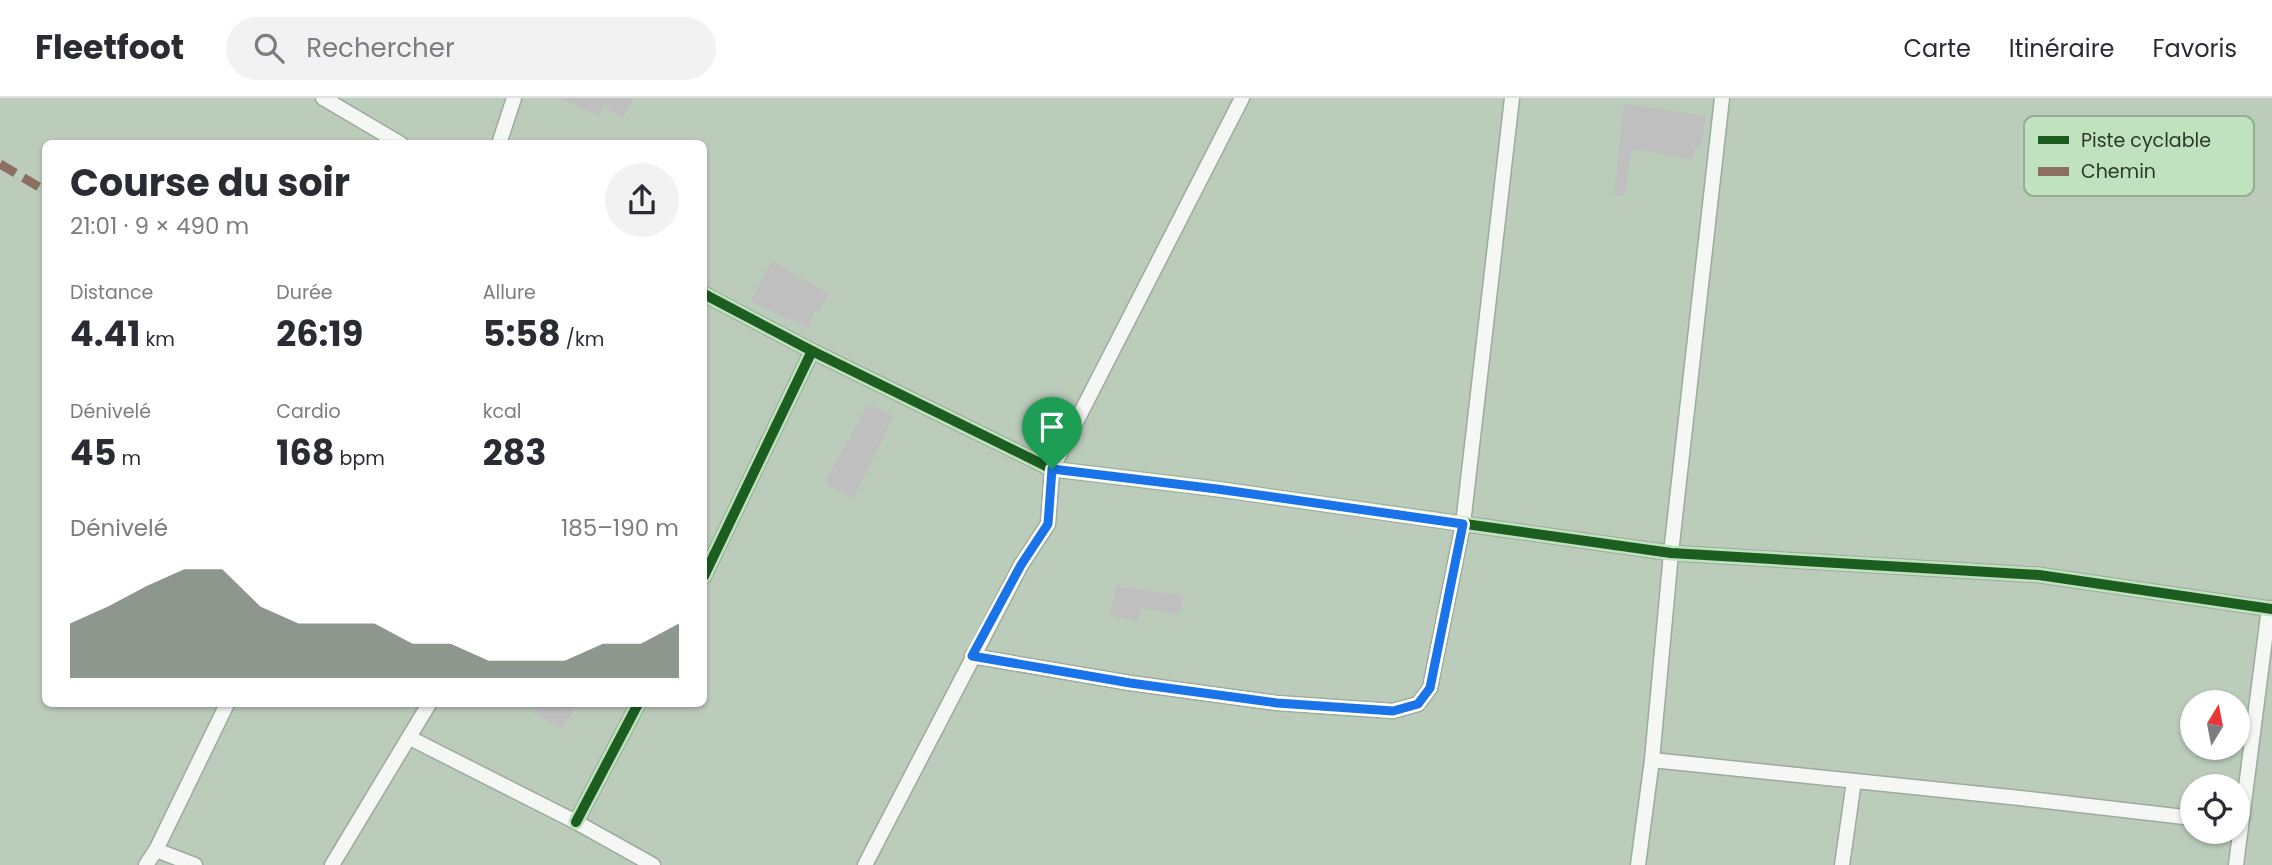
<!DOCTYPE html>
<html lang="fr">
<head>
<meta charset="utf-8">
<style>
	body { margin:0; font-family:Poppins,sans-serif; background:#f2f2f3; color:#2b2b33; height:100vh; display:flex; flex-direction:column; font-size:26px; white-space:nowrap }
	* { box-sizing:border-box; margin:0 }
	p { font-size:23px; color:#7c7c81 }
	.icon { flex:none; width:38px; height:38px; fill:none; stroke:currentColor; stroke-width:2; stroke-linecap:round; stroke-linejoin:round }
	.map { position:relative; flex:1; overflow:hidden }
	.drawer { position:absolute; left:42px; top:42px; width:665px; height:567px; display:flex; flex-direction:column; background:#fff; border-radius:10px; box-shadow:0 2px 5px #0004 }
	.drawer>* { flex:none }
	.needle { width:46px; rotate:10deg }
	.controls { position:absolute; left:2180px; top:592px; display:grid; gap:14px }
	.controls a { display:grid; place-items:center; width:70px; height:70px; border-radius:50%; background:#fff; box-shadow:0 2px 5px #0004; font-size:35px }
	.pin { position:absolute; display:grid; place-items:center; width:60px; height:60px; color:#fff; margin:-72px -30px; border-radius:50% 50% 50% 0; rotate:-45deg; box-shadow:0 0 7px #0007 }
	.pin .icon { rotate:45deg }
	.round { display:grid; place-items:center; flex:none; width:74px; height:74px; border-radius:37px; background:#f2f2f3 }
	.headline { display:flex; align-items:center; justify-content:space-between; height:119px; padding:0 28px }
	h1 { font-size:38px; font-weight:700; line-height:52px }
	.metrics { display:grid; grid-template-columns:repeat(3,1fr); gap:10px; height:119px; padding:7px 28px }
	.metrics div { display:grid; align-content:center }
	.metrics b { font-size:35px; font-weight:700 }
	.metrics small { font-size:19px; font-weight:400 }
	.metrics p { font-size:19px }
	.chart { height:196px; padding:14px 28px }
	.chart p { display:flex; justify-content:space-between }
	.chart svg { width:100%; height:126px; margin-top:7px; fill:#5d6c5d; opacity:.7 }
	header { display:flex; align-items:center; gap:42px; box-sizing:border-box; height:98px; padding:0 35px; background:#fff; border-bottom:2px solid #e1e1e2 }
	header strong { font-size:33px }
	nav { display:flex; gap:38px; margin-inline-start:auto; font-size:24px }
	.search { width:490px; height:63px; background:#f2f2f3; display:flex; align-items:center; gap:18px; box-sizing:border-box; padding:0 24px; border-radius:38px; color:#7c7c81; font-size:26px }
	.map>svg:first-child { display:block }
	.building { fill:#bebfbe }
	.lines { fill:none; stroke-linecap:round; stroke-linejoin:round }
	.minor-casing { stroke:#9daa9d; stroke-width:17 }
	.minor { stroke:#f5f7f5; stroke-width:14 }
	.quiet { stroke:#8d6e63; stroke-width:9; stroke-dasharray:18 9; stroke-linecap:butt }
	.cycleway-casing { stroke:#c0e2bf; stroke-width:15 }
	.cycleway { stroke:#1b5e20; stroke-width:10 }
	.route-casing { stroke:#fff; stroke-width:14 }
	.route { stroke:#1a73e8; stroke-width:9 }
	.key { fill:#c0e2bf; stroke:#93af92; stroke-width:2 }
	.key-label { font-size:19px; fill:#2b382a }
</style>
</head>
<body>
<header>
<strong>Fleetfoot</strong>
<div class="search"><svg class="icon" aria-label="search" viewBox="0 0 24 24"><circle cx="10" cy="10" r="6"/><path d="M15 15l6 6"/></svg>Rechercher</div>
<nav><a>Carte</a><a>Itinéraire</a><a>Favoris</a></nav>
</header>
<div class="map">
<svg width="2272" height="767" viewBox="0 0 2272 767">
	<rect width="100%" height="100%" fill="#bcb"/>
	<g class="building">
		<polygon points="560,0 633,0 623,19 603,9 599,18"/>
		<polygon points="1624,6 1706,18 1700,51 1694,50 1693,61 1632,51 1624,98 1614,97"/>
		<polygon points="772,163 829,196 819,214 816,212 808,230 751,203"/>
		<polygon points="868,306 893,318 853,401 825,385"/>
		<polygon points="1116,488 1183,498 1179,516 1140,510 1138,523 1110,518"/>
		<polygon points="540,606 577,606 562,631 534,615"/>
	</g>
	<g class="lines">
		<defs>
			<g id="minor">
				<polyline points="323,0 401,46"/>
				<polyline points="499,46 514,0"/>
				<polyline points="704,196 812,253 1052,371 1217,391 1671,455 2039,477 2272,511"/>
				<polyline points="704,478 812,253"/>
				<polyline points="972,558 1130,585 1277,605 1393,613 1418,606 1430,590 1463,426 1512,0"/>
				<polyline points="410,640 576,724 653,767"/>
				<polyline points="1652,662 2020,700 2193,720"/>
				<polyline points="576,724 638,606"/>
				<polyline points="156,752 195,767"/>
				<polyline points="146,767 156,752 227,606"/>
				<polyline points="332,767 429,606"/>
				<polyline points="865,767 1021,467 1048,426 1052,371 1242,0"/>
				<polyline points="1638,767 1652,662 1671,455 1722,0"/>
				<polyline points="1842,767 1854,683"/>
				<polyline points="2236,767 2269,510"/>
			</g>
		</defs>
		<use href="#minor" class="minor-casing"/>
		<use href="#minor" class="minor"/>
		<polyline class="quiet" points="0,66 46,93"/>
		<defs>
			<g id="cycleway">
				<polyline points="704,196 812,253 1052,371 1217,391 1671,455 2039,477 2272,511"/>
				<polyline points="704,478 812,253"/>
				<polyline points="576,724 638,606"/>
			</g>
		</defs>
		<use href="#cycleway" class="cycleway-casing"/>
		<use href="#cycleway" class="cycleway"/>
	</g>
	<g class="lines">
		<defs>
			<polygon id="route" points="1052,371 1217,391 1463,426 1430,590 1418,606 1393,613 1277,605 1130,585 972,558 1021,467 1048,426"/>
		</defs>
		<use href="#route" class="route-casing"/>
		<use href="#route" class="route"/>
	</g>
	<rect x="2024" y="18" width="230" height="80" rx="10" class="key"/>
	<rect x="2038" y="38" width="31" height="8" fill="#1b5e20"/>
	<rect x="2038" y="69" width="31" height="9" fill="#8d6e63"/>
	<g class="key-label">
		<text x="2081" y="49">Piste cyclable</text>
		<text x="2081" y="80">Chemin</text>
	</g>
</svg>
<div class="controls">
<a><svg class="needle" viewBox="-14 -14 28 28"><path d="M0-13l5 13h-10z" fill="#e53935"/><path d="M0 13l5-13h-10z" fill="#7c7c81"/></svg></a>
<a><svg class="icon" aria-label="locate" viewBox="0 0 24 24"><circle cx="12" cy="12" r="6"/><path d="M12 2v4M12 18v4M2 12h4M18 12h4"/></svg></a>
</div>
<div class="pin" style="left:1052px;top:371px;background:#1e9e55"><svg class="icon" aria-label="arrive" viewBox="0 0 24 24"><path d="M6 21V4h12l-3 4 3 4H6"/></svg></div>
<section class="drawer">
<div class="headline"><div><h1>Course du soir</h1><p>21:01 · 9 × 490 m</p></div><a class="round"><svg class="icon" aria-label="share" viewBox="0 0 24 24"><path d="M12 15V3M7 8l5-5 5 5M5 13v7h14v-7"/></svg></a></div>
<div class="metrics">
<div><p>Distance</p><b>4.41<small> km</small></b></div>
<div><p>Durée</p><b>26:19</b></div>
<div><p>Allure</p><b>5:58<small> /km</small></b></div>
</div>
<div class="metrics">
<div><p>Dénivelé</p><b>45<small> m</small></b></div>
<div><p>Cardio</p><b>168<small> bpm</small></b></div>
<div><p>kcal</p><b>283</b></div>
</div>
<div class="chart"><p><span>Dénivelé</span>185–190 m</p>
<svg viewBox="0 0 160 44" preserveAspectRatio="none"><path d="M0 44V25L10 19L20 12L30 6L40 6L50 19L60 25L70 25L80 25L90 32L100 32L110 38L120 38L130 38L140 32L150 32L160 25V44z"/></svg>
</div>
</section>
</div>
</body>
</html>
